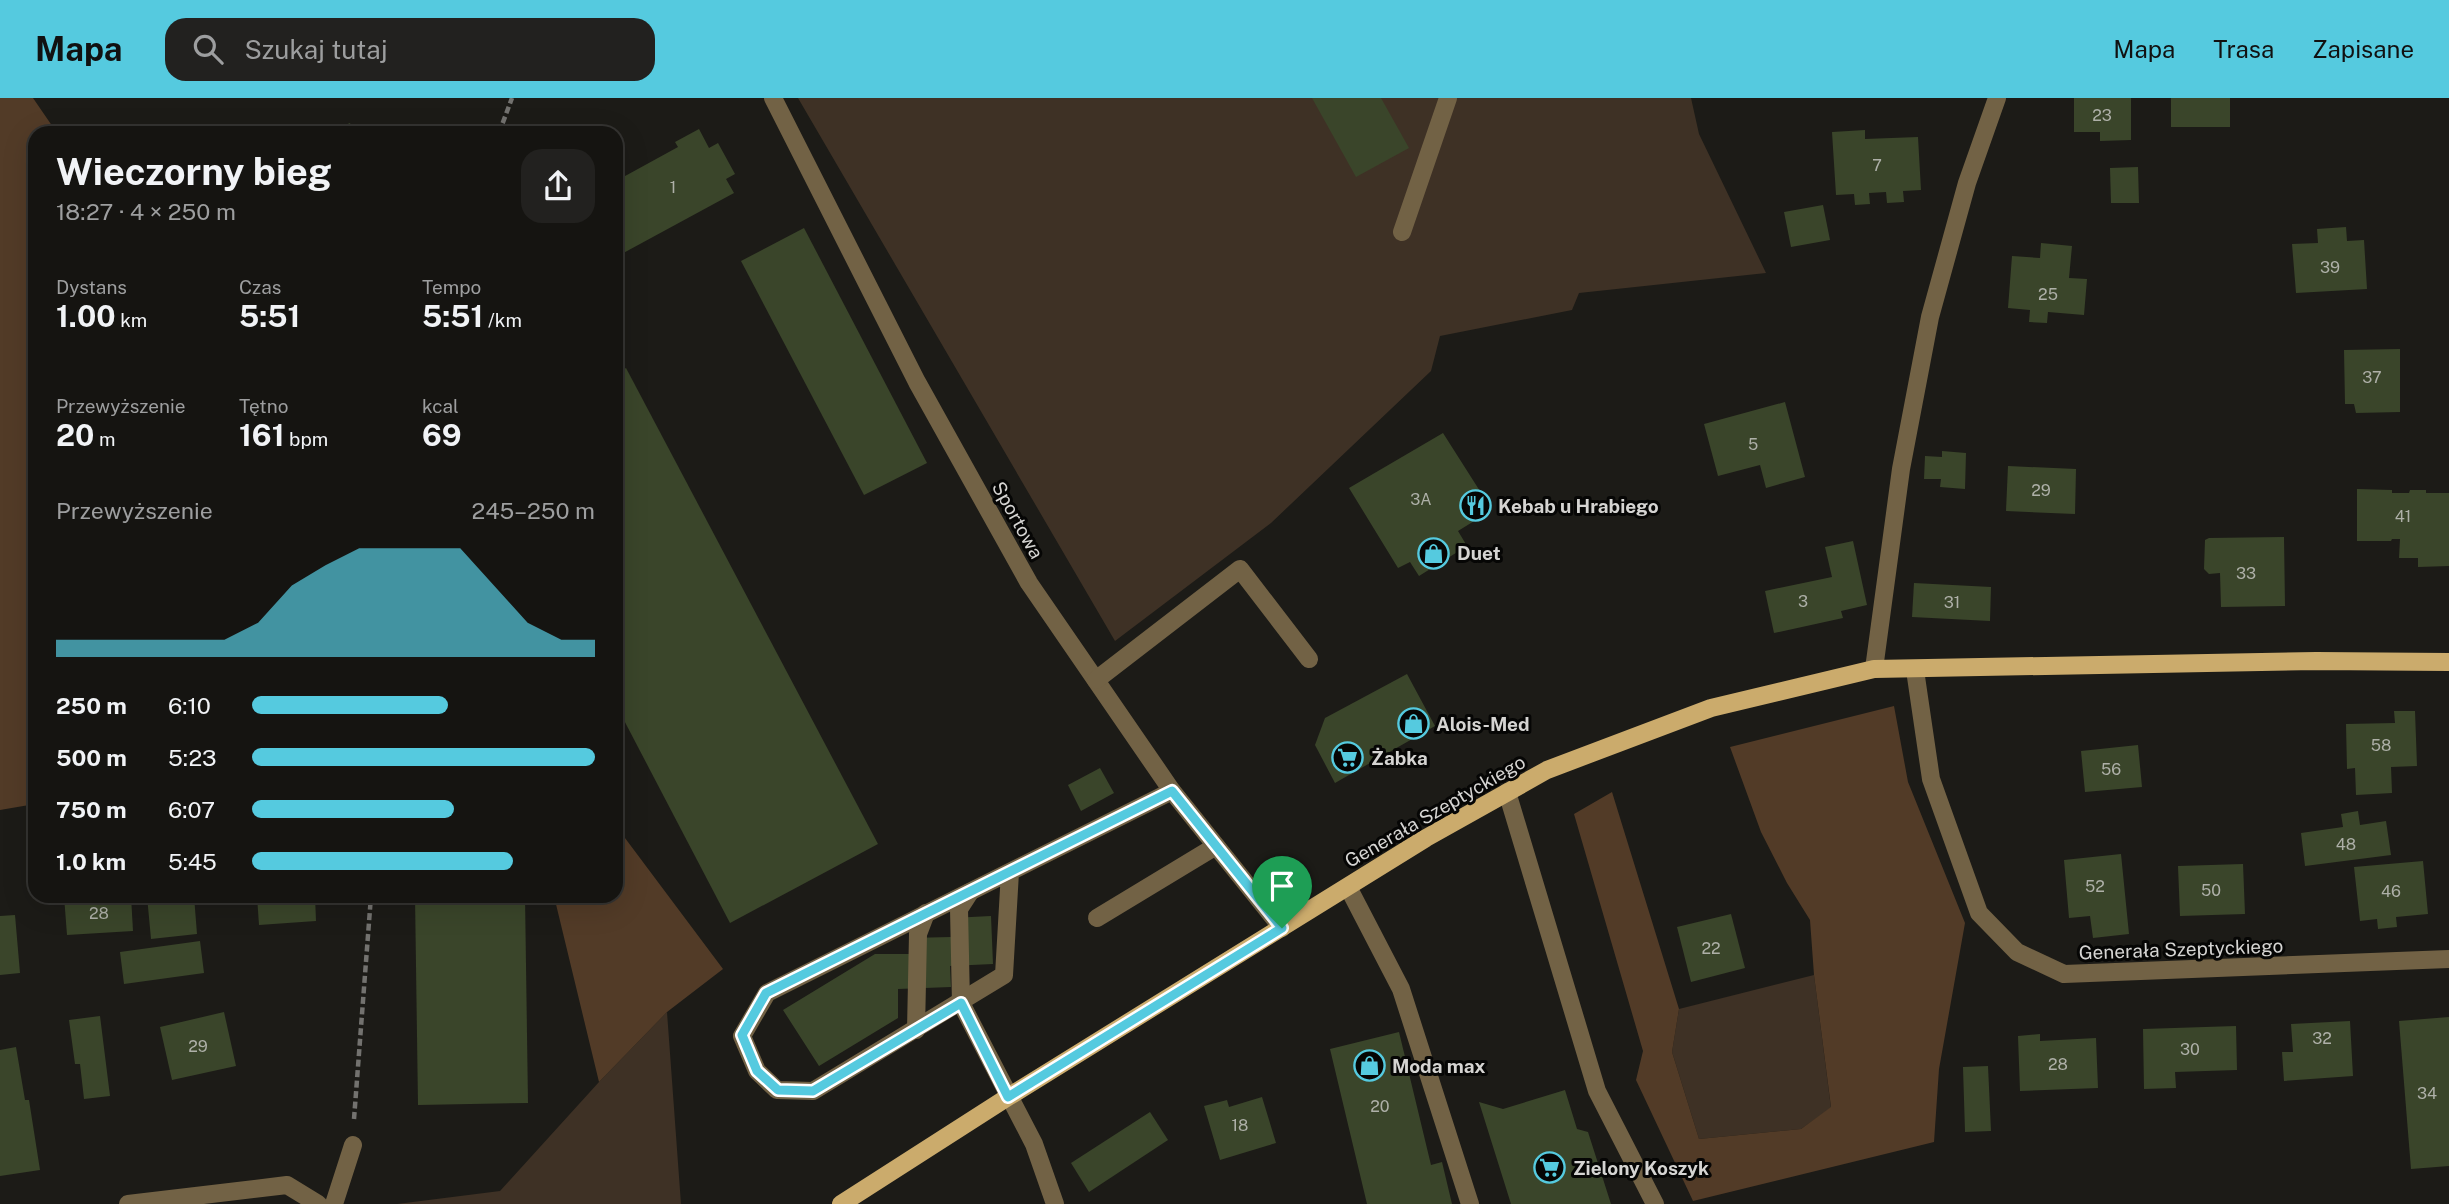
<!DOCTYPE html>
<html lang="pl">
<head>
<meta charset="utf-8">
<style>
	body { margin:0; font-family:"Public Sans",sans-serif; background:#22211f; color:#f1f3f6; height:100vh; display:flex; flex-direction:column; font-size:26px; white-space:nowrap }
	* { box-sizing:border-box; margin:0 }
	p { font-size:23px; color:#9d9e9f }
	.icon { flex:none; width:38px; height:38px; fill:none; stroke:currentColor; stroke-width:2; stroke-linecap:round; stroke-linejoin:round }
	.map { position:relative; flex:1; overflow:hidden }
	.panel { position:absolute; left:28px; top:28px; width:595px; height:777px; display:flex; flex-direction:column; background:#151411; border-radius:21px; box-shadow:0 7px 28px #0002,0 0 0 2px #343331 }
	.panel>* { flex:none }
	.pin { position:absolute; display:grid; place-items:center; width:60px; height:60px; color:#fff; margin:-72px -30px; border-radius:50% 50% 50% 0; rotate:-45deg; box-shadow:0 0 7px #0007 }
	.pin .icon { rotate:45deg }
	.round { display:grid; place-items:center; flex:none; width:74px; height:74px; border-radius:21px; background:#22211f }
	.summary { display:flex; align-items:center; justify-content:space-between; height:119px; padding:0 28px }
	h1 { font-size:38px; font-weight:700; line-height:52px }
	.stats { display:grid; grid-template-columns:repeat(3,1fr); gap:10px; height:119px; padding:7px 28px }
	.stats div { display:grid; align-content:center }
	.stats b { font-size:30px; font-weight:700 }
	.stats small { font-size:19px; font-weight:400 }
	.stats p { font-size:19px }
	.chart { height:196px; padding:14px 28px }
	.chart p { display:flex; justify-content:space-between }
	.chart svg { width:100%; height:126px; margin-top:7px; fill:#55cadf; opacity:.7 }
	ul { padding:0 28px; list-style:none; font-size:23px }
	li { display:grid; grid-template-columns:112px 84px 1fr; align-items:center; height:52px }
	li i { height:18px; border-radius:9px; background:#55cadf }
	header { display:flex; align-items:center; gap:42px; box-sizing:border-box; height:98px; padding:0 35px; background:#55cadf; color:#111 }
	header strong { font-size:33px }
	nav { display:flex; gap:38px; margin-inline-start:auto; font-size:24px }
	.search { width:490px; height:63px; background:#22211f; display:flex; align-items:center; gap:18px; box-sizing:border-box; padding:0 24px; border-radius:21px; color:#9d9e9f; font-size:26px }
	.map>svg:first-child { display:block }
	.green { fill:#3e3125 }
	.forest { fill:#523b27 }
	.building { fill:#3a452a }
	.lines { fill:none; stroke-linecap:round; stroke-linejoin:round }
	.path { stroke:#73726f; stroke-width:4.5; stroke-dasharray:7 3.5; stroke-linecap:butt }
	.minor { stroke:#726245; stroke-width:18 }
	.major { stroke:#cbab6c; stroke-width:18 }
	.route-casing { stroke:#fff; stroke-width:14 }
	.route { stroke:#55cadf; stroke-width:9 }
	.labels { text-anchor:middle; stroke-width:6; stroke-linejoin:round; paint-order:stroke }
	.number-label { font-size:16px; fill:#aeb0a8 }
	.poi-label { font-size:19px; font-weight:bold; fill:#d5d4d2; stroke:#060605; text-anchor:start }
	.street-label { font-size:19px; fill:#d5d4d2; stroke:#060605 }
</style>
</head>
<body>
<header>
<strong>Mapa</strong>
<div class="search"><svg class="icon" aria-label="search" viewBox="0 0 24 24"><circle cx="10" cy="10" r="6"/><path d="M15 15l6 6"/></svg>Szukaj tutaj</div>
<nav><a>Mapa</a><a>Trasa</a><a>Zapisane</a></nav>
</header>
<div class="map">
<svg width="2449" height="1106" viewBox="0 0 2449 1106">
	<rect width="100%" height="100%" fill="#1c1b17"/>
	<g class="green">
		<polygon points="798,0 1691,0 1699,36 1766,175 1579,195 1572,212 1440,238 1431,273 1271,425 1115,543"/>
		<polygon points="1814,877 1831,1010 1801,1031 1699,1041 1672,954 1679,911"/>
		<polygon points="667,914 681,1106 397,1106 500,1093 599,984"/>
	</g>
	<g class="forest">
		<polygon points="0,0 33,0 57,35 35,35 35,706 0,712"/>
		<polygon points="1894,608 1908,684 1965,825 1939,971 1934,1044 1693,1103 1636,982 1643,953 1574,716 1612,694 1679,911 1672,954 1699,1041 1801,1031 1831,1009 1814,877 1810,822 1787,785 1761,734 1730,649"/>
		<polygon points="616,728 723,871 667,914 599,984 554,798 616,798"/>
	</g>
	<g class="building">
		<polygon points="1312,0 1381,0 1409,50 1356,79"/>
		<polygon points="2074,0 2131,0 2131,42 2100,43 2100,34 2074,34"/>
		<rect x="2171" y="0" width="59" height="29"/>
		<polygon points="350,25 354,35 326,35"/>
		<polygon points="699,31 709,50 718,45 735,76 726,81 734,95 616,159 616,83 678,49 675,44"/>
		<polygon points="1865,32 1865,41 1918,39 1921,92 1903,93 1904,104 1887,105 1886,94 1869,95 1870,106 1855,107 1854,96 1836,97 1832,34"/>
		<polygon points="2138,69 2139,105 2111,105 2110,70"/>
		<polygon points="1823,107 1830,142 1791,149 1784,114"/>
		<polygon points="2346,129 2347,143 2364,142 2367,191 2296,195 2292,146 2318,145 2317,131"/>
		<polygon points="804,130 927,365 864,397 741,163"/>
		<polygon points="2041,145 2072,148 2069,180 2087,181 2084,217 2048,214 2047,225 2029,224 2030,212 2008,210 2012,158 2040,160"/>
		<polygon points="2400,251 2400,314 2356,315 2354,306 2345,306 2344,252"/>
		<polygon points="626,270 878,746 730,825 616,607 616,276"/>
		<polygon points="1785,304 1805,379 1766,390 1760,367 1718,378 1704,326"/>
		<polygon points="1443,335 1492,412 1458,433 1467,448 1419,478 1410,464 1398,470 1349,390"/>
		<polygon points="1942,353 1966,355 1965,391 1940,389 1941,381 1924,381 1925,358 1942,359"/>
		<polygon points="2008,368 2076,371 2075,416 2006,413"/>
		<polygon points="2357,391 2392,392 2392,395 2409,395 2410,392 2426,392 2426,395 2449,395 2449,468 2418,469 2418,460 2399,460 2400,441 2392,441 2391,443 2357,443"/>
		<polygon points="2284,439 2285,508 2221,509 2220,475 2209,476 2204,471 2205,442 2209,440"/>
		<polygon points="1853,443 1867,507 1841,513 1843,520 1774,535 1765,493 1832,479 1825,449"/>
		<polygon points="1914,485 1991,489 1990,523 1912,519"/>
		<polygon points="1407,576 1435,628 1335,685 1315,647 1325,620"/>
		<polygon points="2394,613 2415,613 2417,668 2391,669 2392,695 2356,697 2355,670 2347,671 2346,626 2395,625"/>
		<polygon points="2138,647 2142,689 2085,694 2081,653"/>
		<polygon points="1100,670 1114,695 1081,713 1068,687"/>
		<polygon points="2358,713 2360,727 2386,723 2391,757 2305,768 2301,735 2343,729 2341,716"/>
		<polygon points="2121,756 2129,836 2093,840 2090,818 2069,820 2064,762"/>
		<polygon points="2423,763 2428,816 2396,819 2397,829 2378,831 2377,821 2360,823 2354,769"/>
		<polygon points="2243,766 2245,816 2180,818 2178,768"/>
		<polygon points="64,798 131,798 133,833 67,837"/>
		<polygon points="147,798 194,798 197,836 151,841"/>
		<polygon points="257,798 315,798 316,823 259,827"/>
		<polygon points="415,798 525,798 528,1005 418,1007"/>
		<polygon points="1731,816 1745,870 1691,884 1677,829"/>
		<polygon points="15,817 20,875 0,877 0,818"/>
		<polygon points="991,818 993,866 950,868 951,889 898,891 898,920 819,968 783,912 875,856 910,856 909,840 951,839 951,820"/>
		<polygon points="200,843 204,875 124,886 120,854"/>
		<polygon points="224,914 236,968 172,982 160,929"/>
		<polygon points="100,918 110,998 84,1001 80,966 75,966 69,922"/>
		<polygon points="2449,919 2449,1068 2411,1071 2399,923"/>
		<polygon points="2350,923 2353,978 2284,983 2282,954 2293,954 2291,926"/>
		<polygon points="2236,928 2237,972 2175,974 2176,990 2144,991 2143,931"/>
		<polygon points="1399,934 1431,1067 1442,1064 1452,1106 1367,1106 1330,951"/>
		<polygon points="2040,936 2040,943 2096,940 2098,990 2020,993 2018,938"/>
		<polygon points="16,949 25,1002 29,1002 40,1072 0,1078 0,952"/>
		<polygon points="1988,968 1991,1033 1965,1034 1963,969"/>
		<polygon points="1565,992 1577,1031 1588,1034 1611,1106 1511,1106 1479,1004 1503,1011"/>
		<polygon points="1262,999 1276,1045 1220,1062 1204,1008 1227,1002 1229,1009"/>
		<polygon points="1150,1014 1168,1042 1089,1094 1071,1065"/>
	</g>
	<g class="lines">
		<g class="path">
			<polyline points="499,35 512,0"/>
			<polyline points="354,1021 371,798"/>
		</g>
		<g class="minor">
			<polyline points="773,0 917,284 1029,485 1172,693 1282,830"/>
			<polyline points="1402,134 1448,0"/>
			<polyline points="1874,571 1901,371 1930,219 1967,85 1997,0"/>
			<polyline points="1915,572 1931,681 1979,815 2017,854 2064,876 2449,861"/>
			<polyline points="1096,582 1240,471 1309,561"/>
			<polyline points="1507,694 1597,993 1655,1106"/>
			<polyline points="1010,774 1004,877 813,993 777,992 757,973 742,938 767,895 1172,693"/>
			<polyline points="1348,789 1401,891 1470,1106"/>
			<polyline points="970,794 959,811 961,905 1034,1046 1055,1106"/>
			<polyline points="1097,820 1216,748"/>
			<polyline points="916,932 918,836 926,815"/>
			<polyline points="128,1106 287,1087 318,1106"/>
			<polyline points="334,1106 353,1047"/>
		</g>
		<polyline class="major" points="841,1106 1008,999 1426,740 1547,672 1711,610 1874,571 2316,563 2449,564"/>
	</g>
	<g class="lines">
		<defs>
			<polygon id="route" points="1172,693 1282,830 1008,999 961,905 813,993 778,992 757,973 742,937 766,895"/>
		</defs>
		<use href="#route" class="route-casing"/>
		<use href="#route" class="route"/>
	</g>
	<defs>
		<symbol id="restaurant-ring" viewBox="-11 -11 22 22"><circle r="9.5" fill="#060605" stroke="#55cadf" stroke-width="1.5"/><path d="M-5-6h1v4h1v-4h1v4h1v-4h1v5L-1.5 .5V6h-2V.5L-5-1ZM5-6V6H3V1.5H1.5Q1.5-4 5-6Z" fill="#55cadf"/></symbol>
		<symbol id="shop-ring" viewBox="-11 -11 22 22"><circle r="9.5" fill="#060605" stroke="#55cadf" stroke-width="1.5"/><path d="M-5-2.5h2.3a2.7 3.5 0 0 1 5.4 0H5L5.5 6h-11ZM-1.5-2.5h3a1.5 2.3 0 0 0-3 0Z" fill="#55cadf"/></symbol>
		<symbol id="supermarket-ring" viewBox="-11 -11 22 22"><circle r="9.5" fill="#060605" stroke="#55cadf" stroke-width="1.5"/><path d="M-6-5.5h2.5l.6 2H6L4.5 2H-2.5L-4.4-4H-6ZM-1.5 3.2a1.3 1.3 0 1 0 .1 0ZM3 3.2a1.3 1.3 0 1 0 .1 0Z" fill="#55cadf"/></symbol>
	</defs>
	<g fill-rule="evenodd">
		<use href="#restaurant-ring" x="1458" y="390" width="35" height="35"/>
		<use href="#shop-ring" x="1416" y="438" width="35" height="35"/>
		<use href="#shop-ring" x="1396" y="608" width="35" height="35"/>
		<use href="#supermarket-ring" x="1330" y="642" width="35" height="35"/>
		<use href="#shop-ring" x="1352" y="950" width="35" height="35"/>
		<use href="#supermarket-ring" x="1532" y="1052" width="35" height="35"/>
	</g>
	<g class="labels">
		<g class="number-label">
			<text x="2102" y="23">23</text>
			<text x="1877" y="73">7</text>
			<text x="673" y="95">1</text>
			<text x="2330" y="175">39</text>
			<text x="2048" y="202">25</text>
			<text x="2372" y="285">37</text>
			<text x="1753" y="352">5</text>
			<text x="2041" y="398">29</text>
			<text x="1421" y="407">3A</text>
			<text x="2403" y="424">41</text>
			<text x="2246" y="481">33</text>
			<text x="1803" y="509">3</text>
			<text x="1952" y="510">31</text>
			<text x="2381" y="653">58</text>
			<text x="2111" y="677">56</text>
			<text x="2346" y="752">48</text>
			<text x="2095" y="794">52</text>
			<text x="2211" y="798">50</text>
			<text x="2391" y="799">46</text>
			<text x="99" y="821">28</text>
			<text x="1711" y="856">22</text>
			<text x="2322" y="946">32</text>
			<text x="198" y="954">29</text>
			<text x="2190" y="957">30</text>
			<text x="2058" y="972">28</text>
			<text x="2427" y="1001">34</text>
			<text x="1380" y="1014">20</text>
			<text x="1240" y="1033">18</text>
		</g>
		<g class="poi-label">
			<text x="1498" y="415">Kebab u Hrabiego</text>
			<text x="1457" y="462">Duet</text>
			<text x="1436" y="633">Alois-Med</text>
			<text x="1371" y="667">Żabka</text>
			<text x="1392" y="975">Moda max</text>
			<text x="1573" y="1077">Zielony Koszyk</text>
		</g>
		<g class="street-label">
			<text transform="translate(1018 422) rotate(61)" y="7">Sportowa</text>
			<text transform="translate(1435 713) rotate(-30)" y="7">Generała Szeptyckiego</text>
			<text transform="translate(2181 851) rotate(-2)" y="7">Generała Szeptyckiego</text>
		</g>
	</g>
</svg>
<div class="pin" style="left:1282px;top:830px;background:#1e9e55"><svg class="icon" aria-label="arrive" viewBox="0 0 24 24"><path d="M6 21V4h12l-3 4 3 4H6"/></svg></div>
<section class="panel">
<div class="summary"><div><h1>Wieczorny bieg</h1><p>18:27 · 4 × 250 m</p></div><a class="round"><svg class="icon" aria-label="share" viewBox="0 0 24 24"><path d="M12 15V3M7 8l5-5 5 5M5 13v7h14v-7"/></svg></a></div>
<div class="stats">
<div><p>Dystans</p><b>1.00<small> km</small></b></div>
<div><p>Czas</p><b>5:51</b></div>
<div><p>Tempo</p><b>5:51<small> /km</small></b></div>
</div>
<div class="stats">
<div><p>Przewyższenie</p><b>20<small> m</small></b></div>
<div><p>Tętno</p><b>161<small> bpm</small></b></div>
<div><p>kcal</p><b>69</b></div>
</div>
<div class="chart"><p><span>Przewyższenie</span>245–250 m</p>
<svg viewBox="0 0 160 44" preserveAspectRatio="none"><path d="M0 44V38L10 38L20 38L30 38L40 38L50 38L60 32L70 19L80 12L90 6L100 6L110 6L120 6L130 19L140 32L150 38L160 38V44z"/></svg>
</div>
<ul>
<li><b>250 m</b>6:10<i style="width:57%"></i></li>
<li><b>500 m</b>5:23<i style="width:100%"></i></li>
<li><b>750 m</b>6:07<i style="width:59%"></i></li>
<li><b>1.0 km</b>5:45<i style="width:76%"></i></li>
</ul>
</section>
</div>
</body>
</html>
